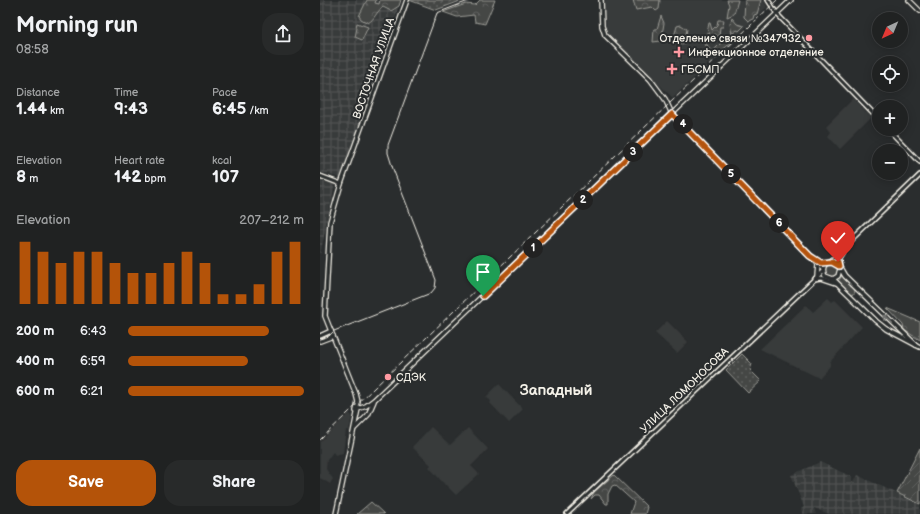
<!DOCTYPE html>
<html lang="en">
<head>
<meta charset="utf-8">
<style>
	body { margin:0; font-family:"Balsamiq Sans",sans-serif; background:#282a2a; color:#f1f3f6; height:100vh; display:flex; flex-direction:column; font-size:15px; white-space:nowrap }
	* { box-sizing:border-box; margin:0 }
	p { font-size:13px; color:#a2a4a5 }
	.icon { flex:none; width:22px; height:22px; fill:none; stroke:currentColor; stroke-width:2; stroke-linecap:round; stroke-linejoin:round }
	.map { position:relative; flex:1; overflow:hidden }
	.sheet { display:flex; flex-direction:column; background:#202222; width:320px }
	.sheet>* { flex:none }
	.needle { width:26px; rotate:224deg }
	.controls { position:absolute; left:552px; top:12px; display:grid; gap:8px }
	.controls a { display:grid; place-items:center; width:36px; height:36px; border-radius:50%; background:#202222; box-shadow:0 2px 10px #0003,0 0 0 1px #3d3f40; font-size:20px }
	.pin { position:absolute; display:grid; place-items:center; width:34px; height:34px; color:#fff; margin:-41px -17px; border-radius:50% 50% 50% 0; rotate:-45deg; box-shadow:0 0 4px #0007 }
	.pin .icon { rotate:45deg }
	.km { position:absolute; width:20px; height:20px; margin:-10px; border-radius:50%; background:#222; color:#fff; font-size:11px; line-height:20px; text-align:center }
	.round { display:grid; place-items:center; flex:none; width:42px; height:42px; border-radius:16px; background:#282a2a }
	.summary { display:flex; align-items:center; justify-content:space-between; height:68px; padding:0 16px }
	h1 { font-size:22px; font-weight:800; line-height:30px }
	.metrics { display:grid; grid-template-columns:repeat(3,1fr); gap:6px; height:68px; padding:4px 16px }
	.metrics div { display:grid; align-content:center }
	.metrics b { font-size:17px; font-weight:800 }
	.metrics small { font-size:11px; font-weight:400 }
	.metrics p { font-size:11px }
	.chart { height:112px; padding:8px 16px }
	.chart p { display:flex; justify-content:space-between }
	.chart svg { width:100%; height:72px; margin-top:4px; stroke:#b45309; stroke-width:6 }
	.button { display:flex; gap:8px; margin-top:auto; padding:8px 16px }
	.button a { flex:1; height:46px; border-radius:16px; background:#b45309; color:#fff; font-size:16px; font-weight:800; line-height:46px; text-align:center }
	.button a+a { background:#282a2a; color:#f1f3f6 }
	ul { padding:0 16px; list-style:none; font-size:13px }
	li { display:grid; grid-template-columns:64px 48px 1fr; align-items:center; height:30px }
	li i { height:10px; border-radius:5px; background:#b45309 }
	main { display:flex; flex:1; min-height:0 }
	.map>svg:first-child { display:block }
	.built { fill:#373a3a }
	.industrial { fill:url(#industrial-grid) }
	.grass { fill:url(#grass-tufts); stroke:#9c9c96 }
	.forest { fill:url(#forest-crowns); stroke:#9c9c96 }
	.park { fill:url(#park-dots); stroke:#9c9c96 }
	.garden { fill:url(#garden-furrows); stroke:#9c9c96 }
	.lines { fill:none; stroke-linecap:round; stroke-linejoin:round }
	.tertiary-casing { stroke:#f4f1e8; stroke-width:6 }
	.secondary-casing { stroke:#f4f1e8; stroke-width:6 }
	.primary-casing { stroke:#f4f1e8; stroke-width:6 }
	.tertiary { stroke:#2a2d2e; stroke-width:3 }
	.secondary { stroke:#2a2d2e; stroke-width:3.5 }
	.primary { stroke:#2a2d2e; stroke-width:3.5 }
	.tram { stroke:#f4f1e8; stroke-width:1 }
	.rail { stroke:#f4f1e8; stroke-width:1; stroke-dasharray:6 3; stroke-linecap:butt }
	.oneway { stroke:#71726f }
	.route-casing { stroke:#fff; stroke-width:8 }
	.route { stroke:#b45309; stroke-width:5 }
	.poi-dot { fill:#ff9aa2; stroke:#2a2d2e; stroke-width:1.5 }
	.labels { text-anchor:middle; stroke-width:4; stroke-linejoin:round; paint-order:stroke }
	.poi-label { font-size:11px; fill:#f4f1e8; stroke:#2a2d2e; text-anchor:start }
	.street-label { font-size:11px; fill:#f4f1e8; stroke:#2a2d2e }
	.district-label { font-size:15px; font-weight:bold; fill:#f4f1e8; stroke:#2a2d2e }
</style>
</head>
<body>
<main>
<section class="sheet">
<div class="summary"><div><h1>Morning run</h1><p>08:58</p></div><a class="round"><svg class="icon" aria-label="share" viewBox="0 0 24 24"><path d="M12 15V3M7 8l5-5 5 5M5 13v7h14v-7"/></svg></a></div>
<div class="metrics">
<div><p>Distance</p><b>1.44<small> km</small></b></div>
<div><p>Time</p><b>9:43</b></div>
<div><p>Pace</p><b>6:45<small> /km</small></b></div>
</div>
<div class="metrics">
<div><p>Elevation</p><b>8<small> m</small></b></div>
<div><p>Heart rate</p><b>142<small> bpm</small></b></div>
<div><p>kcal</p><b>107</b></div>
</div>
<div class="chart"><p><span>Elevation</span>207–212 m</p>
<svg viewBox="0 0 160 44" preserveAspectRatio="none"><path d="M5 44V6M15 44V12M25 44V19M35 44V12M45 44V12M55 44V19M65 44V25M75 44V25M85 44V19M95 44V12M105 44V19M115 44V38M125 44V38M135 44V32M145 44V12M155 44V6"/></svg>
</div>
<ul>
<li><b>200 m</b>6:43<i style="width:80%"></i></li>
<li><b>400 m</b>6:59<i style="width:68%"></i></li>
<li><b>600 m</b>6:21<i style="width:100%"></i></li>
</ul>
<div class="button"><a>Save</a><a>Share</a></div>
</section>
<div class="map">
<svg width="600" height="514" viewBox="0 0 600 514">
	<defs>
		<pattern id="industrial-grid" width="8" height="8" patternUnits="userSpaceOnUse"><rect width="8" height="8" fill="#373a3a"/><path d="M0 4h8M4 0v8" fill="none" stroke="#555756"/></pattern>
		<pattern id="grass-tufts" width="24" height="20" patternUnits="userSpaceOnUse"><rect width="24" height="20" fill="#444645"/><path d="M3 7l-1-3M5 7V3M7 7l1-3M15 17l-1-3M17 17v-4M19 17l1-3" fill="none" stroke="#606160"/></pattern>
		<pattern id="forest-crowns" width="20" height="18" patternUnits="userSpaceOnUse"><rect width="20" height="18" fill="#444645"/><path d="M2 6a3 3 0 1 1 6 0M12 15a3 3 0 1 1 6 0" fill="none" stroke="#606160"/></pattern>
		<pattern id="park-dots" width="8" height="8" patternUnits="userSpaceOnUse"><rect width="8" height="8" fill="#444645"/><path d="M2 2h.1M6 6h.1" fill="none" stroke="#606160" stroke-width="1.8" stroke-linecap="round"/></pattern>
		<pattern id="garden-furrows" width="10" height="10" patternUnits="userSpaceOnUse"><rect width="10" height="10" fill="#444645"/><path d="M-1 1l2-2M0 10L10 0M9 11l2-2" fill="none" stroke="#606160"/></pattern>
	</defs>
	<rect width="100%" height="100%" fill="#2a2d2e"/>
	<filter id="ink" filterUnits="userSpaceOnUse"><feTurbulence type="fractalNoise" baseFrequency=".025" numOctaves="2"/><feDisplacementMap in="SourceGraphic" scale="8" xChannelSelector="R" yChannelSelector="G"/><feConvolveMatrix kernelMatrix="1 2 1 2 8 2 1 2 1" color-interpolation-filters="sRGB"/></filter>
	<g filter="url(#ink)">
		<g class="built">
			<polygon points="284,0 444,0 447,7 353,98 292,41 286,30"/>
			<polygon points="533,99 551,118 520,149 508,136 511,132 506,126"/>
			<polygon points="508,298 512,302 515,300 542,327 510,362 510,366 499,378 440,349 486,305 493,312"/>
			<polygon points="347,321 368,342 357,353 335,333"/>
			<polygon points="179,384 203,409 189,423 170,403 171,401 166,397"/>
			<polygon points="29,413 32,416 29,431 26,430 23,453 15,455 13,452 7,460 6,469 13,479 10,484 0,478 0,442"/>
			<polygon points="111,427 130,445 148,428 168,449 151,466 159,474 136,495 126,485 125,485 109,467 111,465 92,447"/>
		</g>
		<g class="industrial">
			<polygon points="0,0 81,0 35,139 20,178 0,172"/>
			<polygon points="0,180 15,185 0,255"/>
			<polygon points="500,462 532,477 532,484 537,475 600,504 600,514 509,514 494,508 496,514 483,514 481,509 484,507 471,475"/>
		</g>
		<g class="grass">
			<circle cx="512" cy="271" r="7"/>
			<polygon points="522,276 534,287 535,291 533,294 529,293 518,281"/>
		</g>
		<g class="forest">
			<path d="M47,0H56L55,3L59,4L60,0H81L79,6L71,11L63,7C56,12 55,19 48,23L41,19L39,16Z"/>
			<polygon points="160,0 175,0 165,24 155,22 154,15 137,17 123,12 146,4 155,5"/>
			<polygon points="313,0 340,0 339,9 336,11 332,7 316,10"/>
			<polygon points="407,0 418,0 414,14 407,17 409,5"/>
			<polygon points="425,0 441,0 437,14 434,15 433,19 428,21 424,17"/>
			<polygon points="341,16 344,23 341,41 333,42 334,29 337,29"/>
			<polygon points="412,18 417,24 424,26 419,31 417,30 412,34 410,24"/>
			<polygon points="398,20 404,20 403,27 400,27 399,36 403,37 405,34 413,38 413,41 393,58 396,51 394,50 401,43 401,39 395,34 386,43 393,54 382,52 390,52 384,43 386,38 384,37 390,33 387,33 389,23 390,23 392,30 397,25"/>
			<polygon points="37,23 48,27 42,40 35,37 37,28 36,27"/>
			<polygon points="361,25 367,29 364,44 357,43 353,40 357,26"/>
			<polygon points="567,308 600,322 600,340 584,330 583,325"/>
			<polygon points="294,475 327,507 325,514 310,514 314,502 295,485 292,486 288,494 288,504 286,504 279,495 275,495 271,499 274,492"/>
			<polygon points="51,502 64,514 37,514"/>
		</g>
		<g class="park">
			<polygon points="89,0 143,0 116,10"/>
			<polygon points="422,354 432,364 430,370 441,381 428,393 406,370"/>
		</g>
		<polygon class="garden" points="600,448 600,504 577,493"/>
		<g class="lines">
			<defs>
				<g id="tertiary">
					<polyline points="448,0 457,14 559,120"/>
					<polyline points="568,129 600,162"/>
					<polyline points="0,176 21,184"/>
					<polyline points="510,262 600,175"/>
					<polyline points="519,266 519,258 522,253"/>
					<polyline points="494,279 501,278 516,283"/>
					<polyline points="247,514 503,271"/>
				</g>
				<g id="secondary">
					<polyline points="281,0 282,26 285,35 330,79 345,99 352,114 471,0"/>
					<polyline points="589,0 600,11"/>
					<polyline points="0,336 11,331"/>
					<polyline points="0,341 13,336"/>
					<polyline points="36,411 38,402 36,394 5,316 10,222 21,184 87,0"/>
				</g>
				<g id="primary">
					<path d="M520,269L518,276L513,279L505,276C501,269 505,258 515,262C520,265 522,272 525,276L596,345"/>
					<polyline points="497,276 498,265"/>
					<polyline points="513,279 556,321 566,329 600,347"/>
					<polyline points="35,428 48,415 54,401"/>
					<polyline points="16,514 38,409 46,406 54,400 352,114 503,269"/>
				</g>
			</defs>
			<use href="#tertiary" class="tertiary-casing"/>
			<use href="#secondary" class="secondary-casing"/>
			<use href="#primary" class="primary-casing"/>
			<use href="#tertiary" class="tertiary"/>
			<use href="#secondary" class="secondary"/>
			<use href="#primary" class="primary"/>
			<polyline class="tram" points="0,339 9,336 14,331 111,293 115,288 116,280 73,169 68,153 68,145 117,13 151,0"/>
			<polyline class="rail" points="0,440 457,0"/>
		</g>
		<defs><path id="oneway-shaft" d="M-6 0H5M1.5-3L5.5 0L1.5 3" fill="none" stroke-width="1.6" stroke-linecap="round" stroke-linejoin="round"/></defs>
		<use class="oneway" href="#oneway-shaft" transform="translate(568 319) rotate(-136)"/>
	</g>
	<g class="lines" filter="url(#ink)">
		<defs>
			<polyline id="route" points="163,296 352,114 490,256 501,263 512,262 519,266 518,262"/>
		</defs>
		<use href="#route" class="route-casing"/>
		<use href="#route" class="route"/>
	</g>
	<g class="poi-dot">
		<circle cx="489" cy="38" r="4"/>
		<path d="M357 46h4v4h4v4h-4v4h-4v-4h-4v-4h4z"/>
		<path d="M350 63h4v4h4v4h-4v4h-4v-4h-4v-4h4z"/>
		<circle cx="68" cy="377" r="4"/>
	</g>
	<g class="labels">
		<g class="poi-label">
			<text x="481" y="42" text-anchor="end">Отделение связи №347932</text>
			<text x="368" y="56">Инфекционное отделение</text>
			<text x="361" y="73">ГБСМП</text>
			<text x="76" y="381">СДЭК</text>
		</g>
		<g class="street-label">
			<text transform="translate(53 68) rotate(-71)" y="4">ВОСТОЧНАЯ УЛИЦА</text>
			<text transform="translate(364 390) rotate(-44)" y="4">УЛИЦА ЛОМОНОСОВА</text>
		</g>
		<g class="district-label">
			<text x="236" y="395">Западный</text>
		</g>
	</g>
</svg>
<div class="controls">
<a><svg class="needle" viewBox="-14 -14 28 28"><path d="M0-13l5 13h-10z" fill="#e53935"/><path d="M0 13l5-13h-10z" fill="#a2a4a5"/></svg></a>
<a><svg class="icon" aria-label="locate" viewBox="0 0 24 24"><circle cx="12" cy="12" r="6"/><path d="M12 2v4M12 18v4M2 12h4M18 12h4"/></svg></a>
<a>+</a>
<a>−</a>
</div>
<div class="pin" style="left:163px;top:296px;background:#1e9e55"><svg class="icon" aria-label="arrive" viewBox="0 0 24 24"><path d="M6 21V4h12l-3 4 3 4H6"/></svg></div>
<div class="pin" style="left:518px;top:262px;background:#d93025"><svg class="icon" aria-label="check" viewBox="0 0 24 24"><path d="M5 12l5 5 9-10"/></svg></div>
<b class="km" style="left:213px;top:248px">1</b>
<b class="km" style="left:263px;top:200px">2</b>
<b class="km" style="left:313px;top:152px">3</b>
<b class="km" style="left:363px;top:124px">4</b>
<b class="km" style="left:411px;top:174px">5</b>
<b class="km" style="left:459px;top:223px">6</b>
</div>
</main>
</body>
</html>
